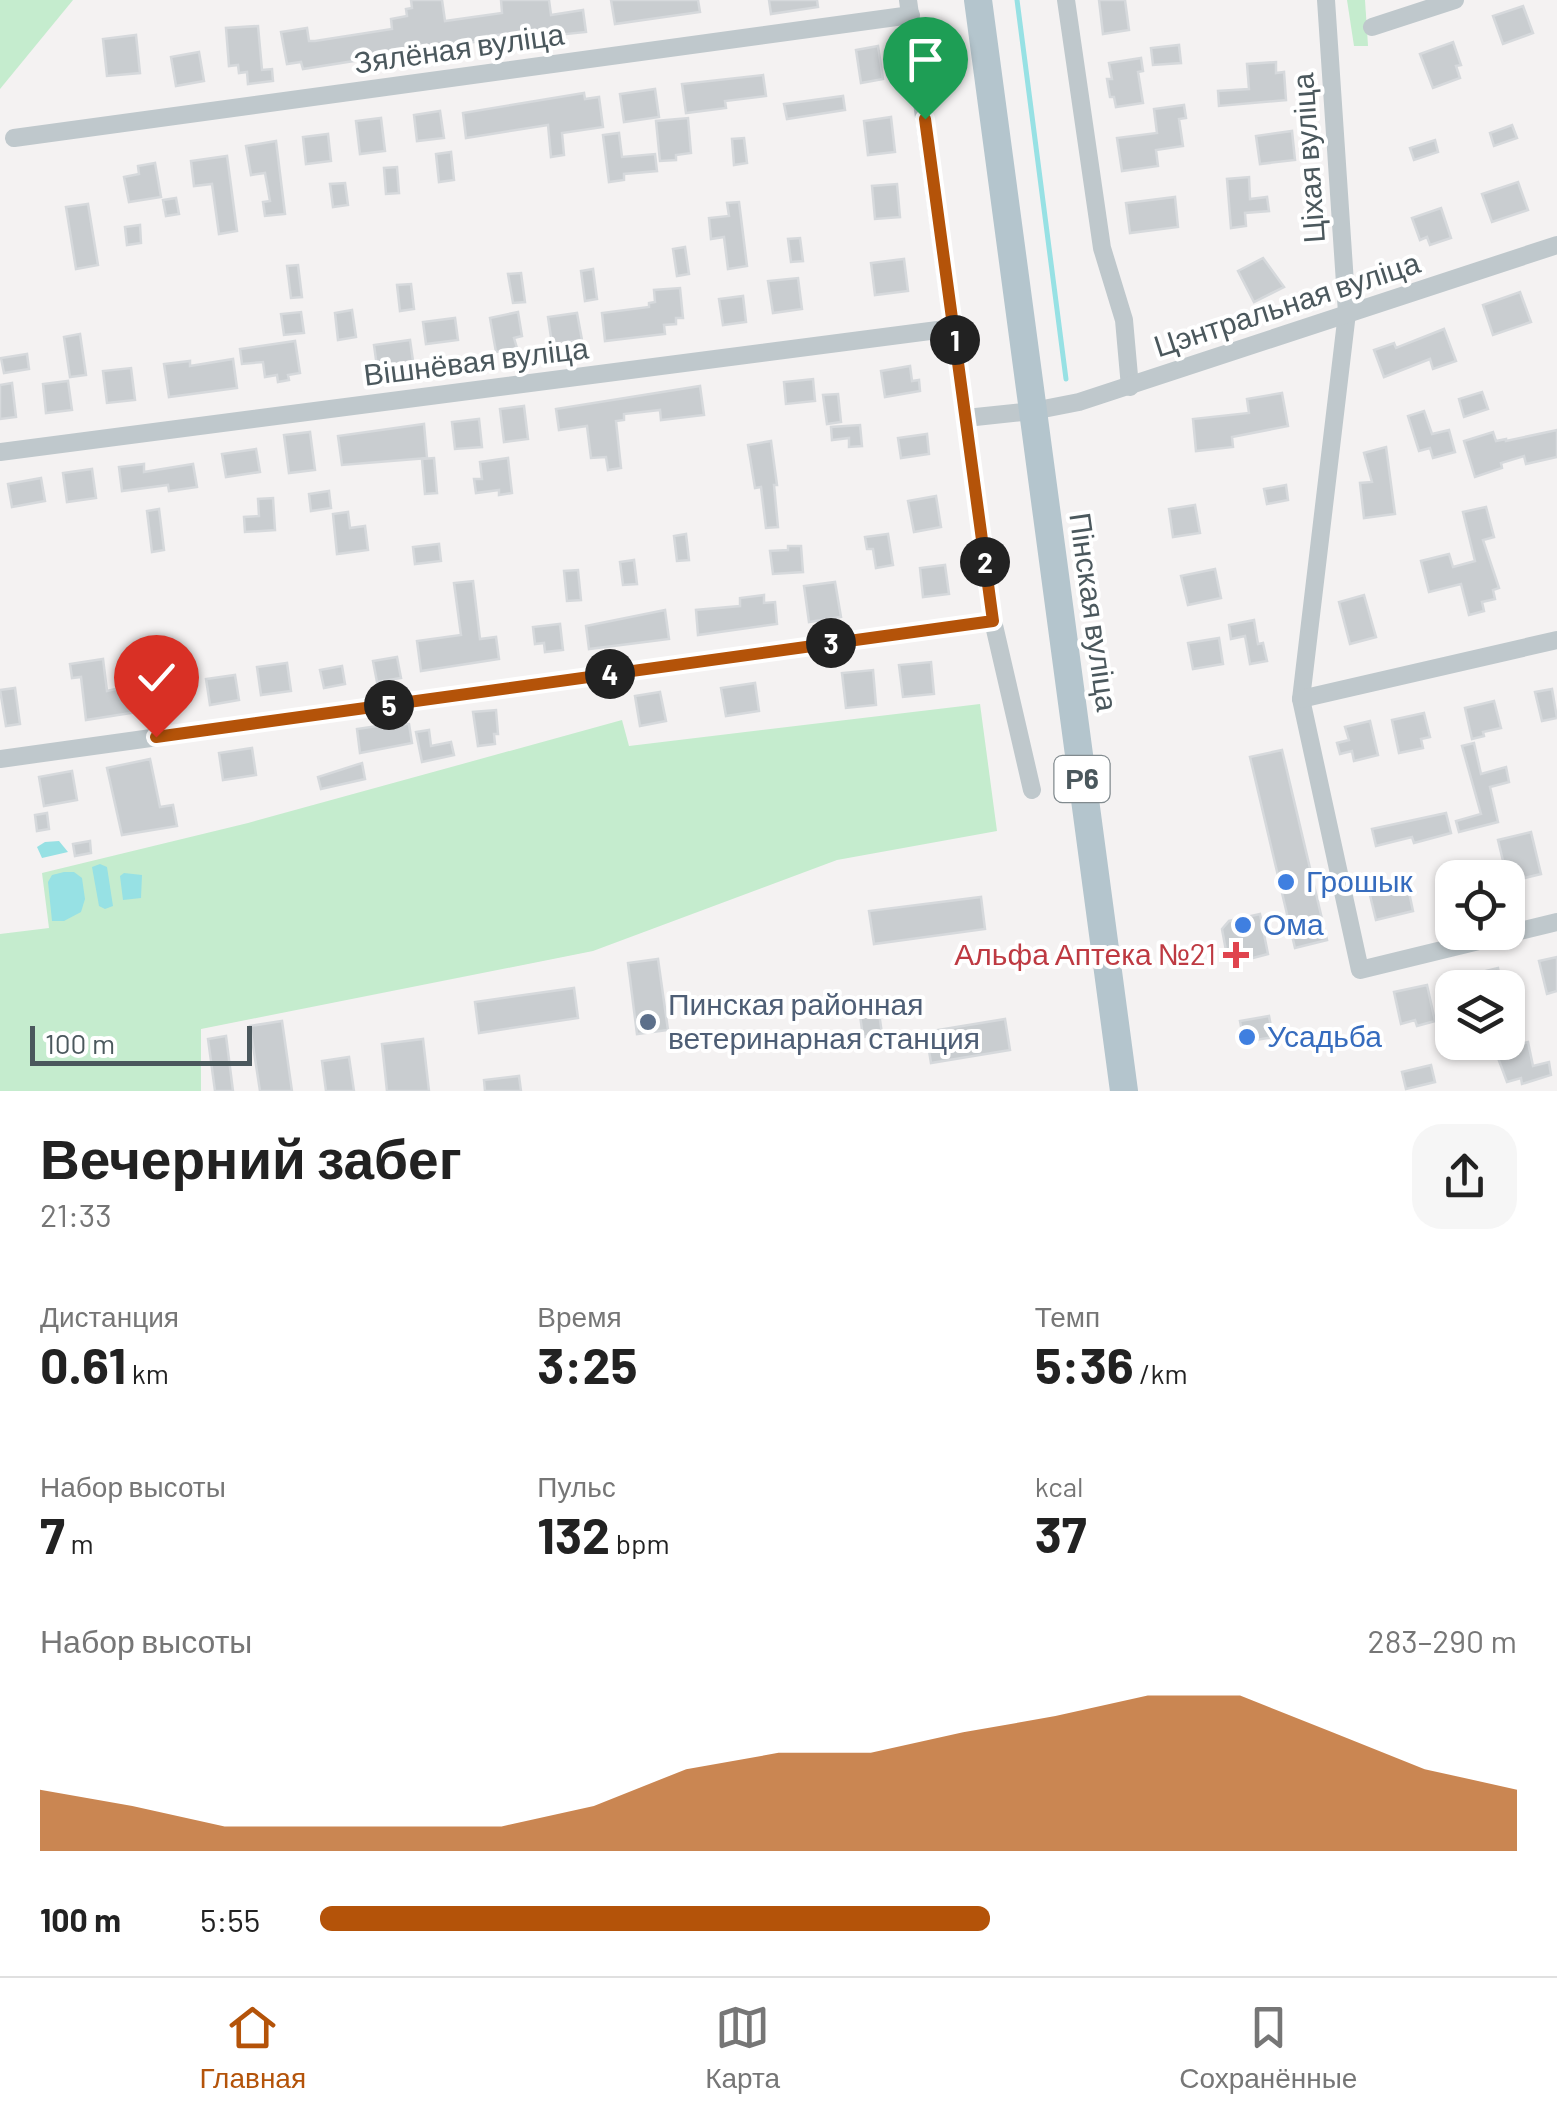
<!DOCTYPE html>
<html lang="ru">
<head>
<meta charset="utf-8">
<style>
	body { margin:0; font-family:Barlow,sans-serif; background:#f6f6f6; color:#222; height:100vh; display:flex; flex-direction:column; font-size:38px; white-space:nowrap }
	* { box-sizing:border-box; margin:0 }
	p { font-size:32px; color:#767676 }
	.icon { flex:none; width:55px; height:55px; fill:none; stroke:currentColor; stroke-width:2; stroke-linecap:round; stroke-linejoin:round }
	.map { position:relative; height:1091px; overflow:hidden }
	.drawer { display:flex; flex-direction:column; background:#fff; flex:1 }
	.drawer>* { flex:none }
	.fabs { position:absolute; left:1435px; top:860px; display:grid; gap:20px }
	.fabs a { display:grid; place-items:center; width:90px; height:90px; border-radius:20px; background:#fff; box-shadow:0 2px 8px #0004; font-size:50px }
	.scale { position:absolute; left:30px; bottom:25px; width:222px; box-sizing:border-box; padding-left:10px; border:5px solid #4b585d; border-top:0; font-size:28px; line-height:35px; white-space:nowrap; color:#4b585d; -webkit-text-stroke:8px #fff; paint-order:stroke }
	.pin { position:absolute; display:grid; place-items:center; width:85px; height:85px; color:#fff; margin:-102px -42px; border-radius:50% 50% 50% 0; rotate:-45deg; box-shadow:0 0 10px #0007 }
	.pin .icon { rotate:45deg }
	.km { position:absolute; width:50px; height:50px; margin:-25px; border-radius:50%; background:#222; color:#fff; font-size:28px; line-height:50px; text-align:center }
	.round { display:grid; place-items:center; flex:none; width:105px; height:105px; border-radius:30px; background:#f6f6f6 }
	.overview { display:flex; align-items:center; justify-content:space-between; height:170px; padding:0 40px }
	h1 { font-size:55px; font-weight:700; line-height:75px }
	.metrics { display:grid; grid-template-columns:repeat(3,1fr); gap:15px; height:170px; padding:10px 40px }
	.metrics div { display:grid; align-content:center }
	.metrics b { font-size:50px; font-weight:700 }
	.metrics small { font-size:28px; font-weight:400 }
	.metrics p { font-size:28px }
	.chart { height:280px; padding:20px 40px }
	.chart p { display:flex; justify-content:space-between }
	.chart svg { width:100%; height:180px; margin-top:10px; fill:#b45309; opacity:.7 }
	ul { padding:0 40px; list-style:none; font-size:32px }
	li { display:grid; grid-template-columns:160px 120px 1fr; align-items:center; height:75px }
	li i { height:25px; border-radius:12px; background:#b45309 }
	.tabs { display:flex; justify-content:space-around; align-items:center; height:140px; border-top:2px solid #e0e0e0; background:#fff; font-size:28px; color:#767676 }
	.tabs a { display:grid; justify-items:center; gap:5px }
	.tabs .active { color:#b45309 }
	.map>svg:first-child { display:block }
	.green { fill:#c5ecce }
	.water { fill:#97e1e4 }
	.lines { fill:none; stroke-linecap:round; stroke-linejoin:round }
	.stream { stroke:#97e1e4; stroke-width:5 }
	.building { fill:#c9cdd0; stroke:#d6d9dc; stroke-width:2.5 }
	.minor { stroke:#bfc8cc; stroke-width:18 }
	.primary { stroke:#b4c5cd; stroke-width:28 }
	.route-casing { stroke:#fff; stroke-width:20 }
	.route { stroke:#b45309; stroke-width:12 }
	.shop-dot { fill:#3f7fe0; stroke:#fff; stroke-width:4 }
	.health-dot { fill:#e0444e; stroke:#fff; stroke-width:4 }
	.service-dot { fill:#5c6f8a; stroke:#fff; stroke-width:4 }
	.labels { text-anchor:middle; stroke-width:8; stroke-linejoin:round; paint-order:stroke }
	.shield { fill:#fff; stroke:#818a8e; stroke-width:2.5 }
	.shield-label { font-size:28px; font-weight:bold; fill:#4b585d }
	.street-label { font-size:30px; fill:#4b585d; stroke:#fff }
	.shop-label { font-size:30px; fill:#366cbe; stroke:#fff; text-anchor:start }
	.health-label { font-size:30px; fill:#be3a42; stroke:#fff; text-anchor:end }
	.service-label { font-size:30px; fill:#4e5e75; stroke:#fff; text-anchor:start }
</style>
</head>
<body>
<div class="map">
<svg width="1557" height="1091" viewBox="0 0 1557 1091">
	<rect width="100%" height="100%" fill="#f4f2f2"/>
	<g class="green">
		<polygon points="0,0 73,0 0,89"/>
		<polygon points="1347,0 1365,0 1368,46 1354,46"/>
		<polygon points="980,704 997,831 837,860 593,951 201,1029 201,1091 0,1091 0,934 49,928 42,873 248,823 622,720 629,746"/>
	</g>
	<g class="water">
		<polygon points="59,841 68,852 42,858 37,847 45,842"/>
		<polygon points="100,864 107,867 113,906 105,909 99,906 92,867"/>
		<polygon points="64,872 74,872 82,878 85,899 81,912 64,921 52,921 48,882 52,875"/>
		<polygon points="124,873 142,875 141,898 123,900 120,876"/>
	</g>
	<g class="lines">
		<polyline class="stream" points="1017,0 1066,379"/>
	</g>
	<g class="building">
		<polygon points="411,0 442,0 445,21 502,13 501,0 549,0 551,15 583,10 586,32 519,39 518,33 487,36 487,40 303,69 301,62 287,64 281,32 307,28 309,41 315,41 392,29 391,19 407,16 406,9 412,8"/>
		<polygon points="611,0 698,0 700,12 615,24"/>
		<polygon points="769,0 817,0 818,7 771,14"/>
		<polygon points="1099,0 1125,0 1129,30 1103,34"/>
		<polygon points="1523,6 1533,33 1503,44 1493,16"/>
		<polygon points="258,26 262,70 272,69 273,81 248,84 247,72 239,73 238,65 229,66 226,28"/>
		<polygon points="136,35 140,73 107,76 103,39"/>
		<polygon points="1453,42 1461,65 1456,66 1460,78 1433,88 1420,54"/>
		<polygon points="1179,45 1181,63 1153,65 1151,48"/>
		<polygon points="878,46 883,79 861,83 856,50"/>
		<polygon points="199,52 204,81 176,86 171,57"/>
		<polygon points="1141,58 1143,71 1138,72 1143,103 1116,107 1114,97 1110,97 1107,79 1112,79 1109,63"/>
		<polygon points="1276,62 1276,73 1284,72 1286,100 1219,106 1218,91 1249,89 1247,64"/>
		<polygon points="763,75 766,96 725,101 726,108 686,113 682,84"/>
		<polygon points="655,89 659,117 624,122 620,94"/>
		<polygon points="584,93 585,99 599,97 603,127 562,133 564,155 551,157 548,125 466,138 463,113"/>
		<polygon points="843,96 845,110 787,119 784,104"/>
		<polygon points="1184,105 1186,118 1179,119 1183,146 1156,150 1158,166 1122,171 1117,138 1157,133 1154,109"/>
		<polygon points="440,111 444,138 417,141 414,115"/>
		<polygon points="891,117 895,152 868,155 864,121"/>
		<polygon points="381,118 385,151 360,154 356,121"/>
		<polygon points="688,118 691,153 676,155 676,160 660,161 656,121"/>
		<polygon points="1512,125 1517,138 1494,146 1490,133"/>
		<polygon points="1292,131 1295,160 1260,164 1256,136"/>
		<polygon points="619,133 622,157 655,154 657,171 624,174 624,180 609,182 603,135"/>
		<polygon points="328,134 331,161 306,164 303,137"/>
		<polygon points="744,138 747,163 734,165 732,139"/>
		<polygon points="1435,140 1438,152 1414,160 1410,148"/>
		<polygon points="276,141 285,214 265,216 263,202 270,201 265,173 251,175 246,146"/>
		<polygon points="451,152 454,180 439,182 436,154"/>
		<polygon points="227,156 237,231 219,234 212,184 194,186 191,161"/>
		<polygon points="155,163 161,197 129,202 124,177 139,174 138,166"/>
		<polygon points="397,167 399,193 386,194 384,168"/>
		<polygon points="1249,177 1250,199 1267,197 1269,211 1245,213 1246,226 1231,228 1227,179"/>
		<polygon points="1518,182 1528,210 1492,222 1482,194"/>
		<polygon points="345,183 348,205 333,207 330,184"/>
		<polygon points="897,184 900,217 875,219 872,186"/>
		<polygon points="1175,197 1178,227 1130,233 1126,203"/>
		<polygon points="176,198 179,214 166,216 163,200"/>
		<polygon points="739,202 747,266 728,269 724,237 711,239 709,218 729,216 727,203"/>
		<polygon points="88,204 98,265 76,269 66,207"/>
		<polygon points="1441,208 1451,238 1430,245 1427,237 1420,240 1412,218"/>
		<polygon points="140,225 141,243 127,245 125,227"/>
		<polygon points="800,238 803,261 791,262 788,239"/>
		<polygon points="685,247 689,274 677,276 673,249"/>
		<polygon points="1263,258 1284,287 1254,302 1238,271"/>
		<polygon points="904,259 908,291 875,295 871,263"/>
		<polygon points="298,265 302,297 291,298 287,266"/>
		<polygon points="593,269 597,299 585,301 581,271"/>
		<polygon points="521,273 525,302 513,303 508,274"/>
		<polygon points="798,278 802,309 773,313 768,281"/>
		<polygon points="411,284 414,309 400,311 397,285"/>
		<polygon points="680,288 683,318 676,318 676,324 664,325 665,334 605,341 602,313 649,307 649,303 655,302 654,290"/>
		<polygon points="1520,292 1531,322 1493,335 1483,305"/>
		<polygon points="743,296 746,322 723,325 719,299"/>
		<polygon points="352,310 356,337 338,340 335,313"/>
		<polygon points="301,312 304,333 284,335 281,314"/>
		<polygon points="518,312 522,336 514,338 517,348 496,352 490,318"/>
		<polygon points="577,313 582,340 552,344 548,317"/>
		<polygon points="455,318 458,340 426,344 423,322"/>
		<polygon points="1444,329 1456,361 1433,369 1430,359 1384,377 1374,350 1394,343 1396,348"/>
		<polygon points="80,334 86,375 70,377 64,337"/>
		<polygon points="410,340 414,368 378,374 374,345"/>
		<polygon points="295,341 300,373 288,375 289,380 278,382 277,375 265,377 263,362 242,364 240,349"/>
		<polygon points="27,354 29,369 4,373 1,358"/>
		<polygon points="233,359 237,388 169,397 164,364 190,361 190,366"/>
		<polygon points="910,366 912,381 919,380 920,391 885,397 881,371"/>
		<polygon points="131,368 135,400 107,403 103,371"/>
		<polygon points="813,379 815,401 786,404 784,382"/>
		<polygon points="68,381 72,410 46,413 43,384"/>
		<polygon points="12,383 16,417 0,419 0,385"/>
		<polygon points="700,386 704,415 661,420 660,410 624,414 624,420 616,421 621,468 608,470 606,457 591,458 587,426 559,430 556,409"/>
		<polygon points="1482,392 1488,409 1464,417 1459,399"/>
		<polygon points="1282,393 1288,426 1232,437 1233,447 1196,451 1193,419 1249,413 1247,399"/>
		<polygon points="838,394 841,422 827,424 823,395"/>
		<polygon points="524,406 528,439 504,442 500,409"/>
		<polygon points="1424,411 1432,434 1449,430 1455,452 1433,458 1430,448 1419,451 1408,416"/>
		<polygon points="479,419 482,447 455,449 452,422"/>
		<polygon points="424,424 427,458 342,465 338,436"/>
		<polygon points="860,425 862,446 849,447 849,438 832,440 831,427"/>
		<polygon points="1557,430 1557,457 1526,464 1524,456 1501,463 1502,468 1475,477 1464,441 1493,432 1496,441 1506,439 1506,441"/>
		<polygon points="310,432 315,470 289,473 284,435"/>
		<polygon points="927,434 929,454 901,458 898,438"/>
		<polygon points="771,441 777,485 774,485 778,527 766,528 761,487 755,488 748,445"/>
		<polygon points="1386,447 1395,514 1364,518 1360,483 1372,482 1364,453"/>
		<polygon points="256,449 260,472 226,477 222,454"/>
		<polygon points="434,458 437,493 425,494 422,459"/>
		<polygon points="508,458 512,493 499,495 499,490 476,493 474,479 482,479 480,462"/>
		<polygon points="144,464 144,472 193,464 197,487 169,491 168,485 122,491 119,467"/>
		<polygon points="92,469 96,498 67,502 63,473"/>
		<polygon points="41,478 45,501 12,507 8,484"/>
		<polygon points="1286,485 1288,500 1267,504 1264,489"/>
		<polygon points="329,491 331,508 311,511 309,494"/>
		<polygon points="936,496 941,527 914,532 908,501"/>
		<polygon points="273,498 275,530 245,532 244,517 259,516 258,499"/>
		<polygon points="1195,505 1200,533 1173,537 1169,509"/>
		<polygon points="1486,507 1494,537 1483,540 1499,588 1493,590 1495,599 1482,602 1484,611 1469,615 1461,584 1429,592 1421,561 1449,554 1453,567 1475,561 1463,512"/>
		<polygon points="159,509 164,550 152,552 147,511"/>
		<polygon points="348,512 350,528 365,526 368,550 337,554 333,514"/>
		<polygon points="686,534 689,560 677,561 674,536"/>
		<polygon points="888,534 893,565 876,568 873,549 867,549 865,537"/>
		<polygon points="439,544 441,561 415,564 413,547"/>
		<polygon points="788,546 801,546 803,572 773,574 770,551 788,550"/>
		<polygon points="634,560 637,584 623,585 620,562"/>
		<polygon points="945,565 949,594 923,597 920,568"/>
		<polygon points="1215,569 1221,598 1188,605 1181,576"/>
		<polygon points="578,570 581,600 567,601 564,571"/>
		<polygon points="473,581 480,639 496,637 499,659 421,671 417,641 461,635 454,583"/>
		<polygon points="835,582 841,617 809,622 804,586"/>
		<polygon points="764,595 764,603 775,602 777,624 698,635 696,610 740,606 740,598"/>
		<polygon points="1364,595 1376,637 1350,644 1339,602"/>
		<polygon points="665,610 669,639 589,649 586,626"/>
		<polygon points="1254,620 1258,644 1263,643 1267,661 1250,664 1245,636 1231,639 1229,625"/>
		<polygon points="560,624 563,650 545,652 544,643 535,644 533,627"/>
		<polygon points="1219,638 1223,664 1193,669 1188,643"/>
		<polygon points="397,657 401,678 377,682 373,661"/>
		<polygon points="103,659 107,691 176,675 182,705 86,720 81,677 72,678 70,664"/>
		<polygon points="931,662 934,694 903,697 899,665"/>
		<polygon points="287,663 291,691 261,695 257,667"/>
		<polygon points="342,666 345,684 324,688 320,670"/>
		<polygon points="873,670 876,705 846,708 842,673"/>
		<polygon points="235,675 239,700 210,705 206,679"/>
		<polygon points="755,683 759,711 726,716 721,688"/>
		<polygon points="15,688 20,724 6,726 0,690"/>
		<polygon points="1552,689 1557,718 1542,721 1535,692"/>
		<polygon points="660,692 666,721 640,726 635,696"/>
		<polygon points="1494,701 1501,728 1483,732 1484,736 1472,739 1465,708"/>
		<polygon points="496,710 498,734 494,734 495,744 478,746 473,712"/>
		<polygon points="1424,713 1430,737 1421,739 1423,748 1399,753 1392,720"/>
		<polygon points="1370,721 1378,755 1354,761 1352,751 1340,754 1337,743 1349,740 1345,727"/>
		<polygon points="391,724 409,724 412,743 360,753 357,729"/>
		<polygon points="429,730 431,746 451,742 454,755 422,762 416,732"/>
		<polygon points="1474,743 1481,774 1506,767 1509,782 1490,787 1498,822 1459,832 1456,821 1481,814 1462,746"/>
		<polygon points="252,748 256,775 223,780 219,753"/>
		<polygon points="1282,750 1327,940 1295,948 1250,757"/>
		<polygon points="150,759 160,807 173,805 177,826 122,835 107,768"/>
		<polygon points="362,763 365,779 321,789 318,777"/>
		<polygon points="72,771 77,800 44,806 39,777"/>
		<polygon points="47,813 49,829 37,831 35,815"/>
		<polygon points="1446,813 1451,833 1414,843 1412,837 1376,846 1372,829"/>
		<polygon points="1531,832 1541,874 1508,882 1498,840"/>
		<polygon points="90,841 91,853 75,856 73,844"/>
		<polygon points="1406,878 1413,911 1376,920 1368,887"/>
		<polygon points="1452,887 1452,924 1448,925 1439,890"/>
		<polygon points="981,897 985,929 874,944 869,911"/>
		<polygon points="1260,914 1268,954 1238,962 1227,956 1222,929 1229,921"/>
		<polygon points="1557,957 1557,991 1547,994 1539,961"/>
		<polygon points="658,959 668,1030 637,1034 628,963"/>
		<polygon points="1498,968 1502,988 1477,988 1474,974"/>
		<polygon points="1427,985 1435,1021 1417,1026 1415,1020 1401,1024 1394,992"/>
		<polygon points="574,988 578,1018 479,1033 475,1002"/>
		<polygon points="879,1013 882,1034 863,1037 860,1015"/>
		<polygon points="1269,1016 1273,1037 1244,1042 1240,1021"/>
		<polygon points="1005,1019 1010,1050 931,1063 926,1032"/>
		<polygon points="282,1021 292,1091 260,1091 250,1026"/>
		<polygon points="226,1036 233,1091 215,1091 208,1039"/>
		<polygon points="423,1039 429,1091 387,1091 382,1044"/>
		<polygon points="1528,1042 1533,1066 1549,1062 1551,1075 1522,1084 1521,1078 1507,1082 1495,1050"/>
		<polygon points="349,1057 354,1091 326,1091 322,1061"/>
		<polygon points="1431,1065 1435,1082 1406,1089 1402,1072"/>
		<polygon points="519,1076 521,1091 485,1091 484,1080"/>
	</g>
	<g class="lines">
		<g class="minor">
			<polyline points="908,0 993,621 1032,790"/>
			<polyline points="1066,0 1102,248 1124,320 1130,387"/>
			<polyline points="1326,0 1347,313 1301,699 1360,970 1557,922"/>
			<polyline points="1372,27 1455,0"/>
			<polyline points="14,138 911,15"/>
			<polyline points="966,418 1033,411 1079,402 1557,245"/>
			<polyline points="0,452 953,328"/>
			<polyline points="1301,699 1557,640"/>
			<polyline points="0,759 993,621"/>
		</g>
		<polyline class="primary" points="978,0 1124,1091"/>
	</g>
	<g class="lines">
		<defs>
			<polyline id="route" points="156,737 993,621 925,119"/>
		</defs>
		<use href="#route" class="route-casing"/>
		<use href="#route" class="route"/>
	</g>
	<g class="shop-dot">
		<circle cx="1286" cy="882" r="10"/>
		<circle cx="1243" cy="925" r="10"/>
		<circle cx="1247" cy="1037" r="10"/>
	</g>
	<path class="health-dot" d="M1231 940h10v10h10v10h-10v10h-10v-10h-10v-10h10z"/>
	<circle class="service-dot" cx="648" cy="1022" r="10"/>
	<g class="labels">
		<rect class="shield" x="1054.5" y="756" width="55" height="46" rx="8"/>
		<g class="shield-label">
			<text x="1082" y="789">Р6</text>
		</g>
		<g class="street-label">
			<text transform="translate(459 49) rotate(-8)" y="10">Зялёная вуліца</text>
			<text transform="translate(1309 158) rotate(-94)" y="10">Ціхая вуліца</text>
			<text transform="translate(1287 305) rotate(-18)" y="10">Цэнтральная вуліца</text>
			<text transform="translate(476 362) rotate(-7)" y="10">Вішнёвая вуліца</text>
			<text transform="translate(1093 612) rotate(82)" y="10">Пінская вуліца</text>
		</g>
		<g class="shop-label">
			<text x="1306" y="892">Грошык</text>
			<text x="1263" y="935">Ома</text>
			<text x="1267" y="1047">Усадьба</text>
		</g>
		<g class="health-label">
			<text x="1216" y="965">Альфа Аптека №21</text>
		</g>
		<g class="service-label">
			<text x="668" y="1015">Пинская районная<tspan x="668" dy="34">ветеринарная станция</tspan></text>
		</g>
	</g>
</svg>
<div class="fabs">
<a><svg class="icon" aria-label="locate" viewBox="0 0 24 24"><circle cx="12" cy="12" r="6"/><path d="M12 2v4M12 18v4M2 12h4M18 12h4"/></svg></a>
<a><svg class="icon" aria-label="layers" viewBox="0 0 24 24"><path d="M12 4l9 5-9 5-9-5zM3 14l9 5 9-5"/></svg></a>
</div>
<div class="scale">100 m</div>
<div class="pin" style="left:925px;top:119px;background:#1e9e55"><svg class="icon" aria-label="arrive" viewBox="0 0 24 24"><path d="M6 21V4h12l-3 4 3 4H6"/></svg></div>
<div class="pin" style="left:156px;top:737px;background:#d93025"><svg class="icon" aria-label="check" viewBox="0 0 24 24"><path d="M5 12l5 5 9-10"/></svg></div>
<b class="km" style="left:955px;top:340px">1</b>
<b class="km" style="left:985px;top:562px">2</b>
<b class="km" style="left:831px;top:643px">3</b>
<b class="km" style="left:610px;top:674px">4</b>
<b class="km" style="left:389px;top:705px">5</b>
</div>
<section class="drawer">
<div class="overview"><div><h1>Вечерний забег</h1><p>21:33</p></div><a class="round"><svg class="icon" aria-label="share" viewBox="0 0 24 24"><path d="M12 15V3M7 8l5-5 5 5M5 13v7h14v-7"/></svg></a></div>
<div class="metrics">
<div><p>Дистанция</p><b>0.61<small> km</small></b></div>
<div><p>Время</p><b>3:25</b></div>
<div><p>Темп</p><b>5:36<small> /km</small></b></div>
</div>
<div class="metrics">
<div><p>Набор высоты</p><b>7<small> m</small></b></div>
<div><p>Пульс</p><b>132<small> bpm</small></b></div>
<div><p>kcal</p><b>37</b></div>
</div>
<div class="chart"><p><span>Набор высоты</span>283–290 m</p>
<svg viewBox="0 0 160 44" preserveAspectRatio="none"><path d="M0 44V29L10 33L20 38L30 38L40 38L50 38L60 33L70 24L80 20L90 20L100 15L110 11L120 6L130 6L140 15L150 24L160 29V44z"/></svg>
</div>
<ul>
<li><b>100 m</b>5:55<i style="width:56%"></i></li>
</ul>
</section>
<nav class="tabs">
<a class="active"><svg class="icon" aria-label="home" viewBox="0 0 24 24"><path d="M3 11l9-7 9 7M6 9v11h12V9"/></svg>Главная</a>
<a><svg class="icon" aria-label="map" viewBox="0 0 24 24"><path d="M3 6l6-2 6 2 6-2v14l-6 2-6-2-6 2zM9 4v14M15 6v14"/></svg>Карта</a>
<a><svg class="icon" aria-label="saved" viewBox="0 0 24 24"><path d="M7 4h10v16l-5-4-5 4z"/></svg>Сохранённые</a>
</nav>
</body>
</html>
